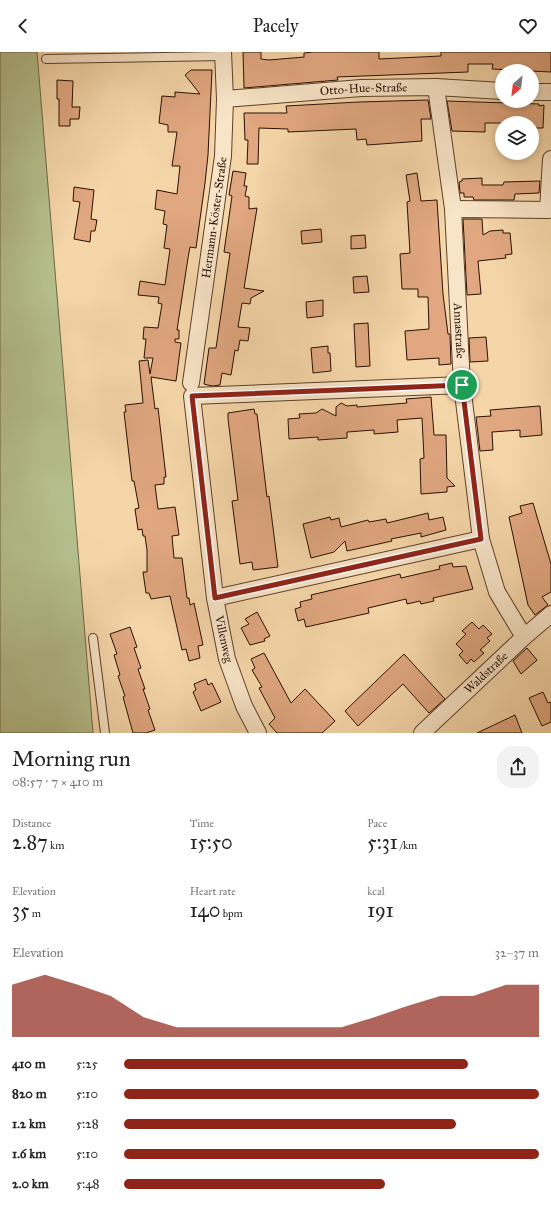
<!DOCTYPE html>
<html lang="en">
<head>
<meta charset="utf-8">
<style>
	body { margin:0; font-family:"IM FELL Great Primer",serif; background:#f2f2f2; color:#222; height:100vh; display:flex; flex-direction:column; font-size:15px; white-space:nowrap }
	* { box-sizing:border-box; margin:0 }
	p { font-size:13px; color:#767676 }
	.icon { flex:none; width:22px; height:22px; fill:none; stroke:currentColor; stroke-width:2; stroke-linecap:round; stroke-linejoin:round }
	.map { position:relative; height:681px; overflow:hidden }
	.sheet { display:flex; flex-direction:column; background:#fff; flex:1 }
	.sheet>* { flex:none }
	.needle { width:26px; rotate:208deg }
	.fabs { position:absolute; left:495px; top:12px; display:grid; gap:8px }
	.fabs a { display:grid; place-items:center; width:44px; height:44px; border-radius:50%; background:#fff; box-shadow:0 2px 6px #0003; font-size:20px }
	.pin { position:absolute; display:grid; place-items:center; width:34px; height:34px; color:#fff; margin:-17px; border:2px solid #fff; border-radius:50%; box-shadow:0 1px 4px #0007 }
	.round { display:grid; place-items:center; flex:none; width:42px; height:42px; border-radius:16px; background:#f2f2f2 }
	.summary { display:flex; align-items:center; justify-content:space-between; height:68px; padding:0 12px }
	h1 { font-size:22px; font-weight:600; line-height:30px }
	.stats { display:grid; grid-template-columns:repeat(3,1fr); gap:6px; height:68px; padding:4px 12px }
	.stats div { display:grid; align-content:center }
	.stats b { font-size:20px; font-weight:600 }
	.stats small { font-size:11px; font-weight:400 }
	.stats p { font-size:11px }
	.chart { height:112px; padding:8px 12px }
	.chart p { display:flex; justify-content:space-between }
	.chart svg { width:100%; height:72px; margin-top:4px; fill:#8f2418; opacity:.7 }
	ul { padding:0 12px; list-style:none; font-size:13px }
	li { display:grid; grid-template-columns:64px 48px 1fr; align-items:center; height:30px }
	li i { height:10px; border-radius:5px; background:#8f2418 }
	header { display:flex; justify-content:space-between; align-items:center; height:52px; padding:0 12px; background:#fff; font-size:18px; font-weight:600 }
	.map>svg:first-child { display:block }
	.green { fill:#b5bf8d; stroke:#706748 }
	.building { fill:#e0a780; stroke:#2a0f03 }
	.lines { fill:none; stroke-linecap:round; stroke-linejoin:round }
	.service-casing { stroke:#5d412c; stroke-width:10 }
	.minor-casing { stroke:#5d412c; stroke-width:18 }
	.service { stroke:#f8e4c7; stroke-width:8 }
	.minor { stroke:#f8e4c7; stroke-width:16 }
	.route-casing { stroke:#fff; stroke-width:8 }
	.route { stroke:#8f2418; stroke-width:5 }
	.labels { text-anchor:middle; stroke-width:3; stroke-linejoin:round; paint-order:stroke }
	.street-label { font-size:12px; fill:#2a0f03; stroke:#f8e4c7 }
</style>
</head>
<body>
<header><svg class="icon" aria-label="back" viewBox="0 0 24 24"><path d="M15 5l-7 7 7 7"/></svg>Pacely<svg class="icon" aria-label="heart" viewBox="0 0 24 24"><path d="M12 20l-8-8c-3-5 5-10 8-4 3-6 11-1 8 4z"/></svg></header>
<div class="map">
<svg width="551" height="681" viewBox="0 0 551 681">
	<rect width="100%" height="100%" fill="#f5d6a9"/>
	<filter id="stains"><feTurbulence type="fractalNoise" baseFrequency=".005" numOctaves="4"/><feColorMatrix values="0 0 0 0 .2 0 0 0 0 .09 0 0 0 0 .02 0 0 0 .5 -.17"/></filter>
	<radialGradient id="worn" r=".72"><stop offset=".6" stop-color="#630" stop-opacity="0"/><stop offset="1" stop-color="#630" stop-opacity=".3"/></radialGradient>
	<polygon class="green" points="0,0 37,0 93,681 0,681"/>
	<g class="building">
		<polygon points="243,0 261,0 261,7 269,8 304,5 304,1 313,0 379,0 379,7 441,4 441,0 551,0 551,20 492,17 493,12 468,12 468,20 337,25 338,28 244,36"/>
		<polygon points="191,18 212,18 208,103 205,131 196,196 190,195 188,206 177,278 179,278 179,287 175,287 175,290 181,291 176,329 151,325 155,357 158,356 166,425 164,425 164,432 155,433 158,457 175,455 179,483 172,484 174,506 182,506 187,546 189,546 190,553 194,551 203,593 198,594 200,606 189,609 186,597 182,598 170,544 151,547 149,541 146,541 143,520 147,520 147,498 145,484 143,484 142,477 138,478 135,457 139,456 134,429 132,429 124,360 126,360 125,353 143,351 139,309 148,308 150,322 153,306 144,306 146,287 143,287 144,275 158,276 162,252 158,251 159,245 138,243 140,229 165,233 170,197 164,196 167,173 163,172 165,159 155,157 157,138 177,142 180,114 172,114 177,80 168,80 168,73 159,71 162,44 175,45 175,40 200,42 185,23"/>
		<polygon points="57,28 73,29 72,55 80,55 79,67 70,67 70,74 59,74 59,47 57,47"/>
		<polygon points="428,48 431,67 421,67 422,89 367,93 366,87 357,88 356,77 288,80 288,77 259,76 258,112 247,112 248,88 245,88 244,61 287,61 286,54 359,50"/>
		<polygon points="447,49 539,52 539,54 544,53 543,76 532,76 532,71 485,71 485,80 452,79"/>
		<polygon points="233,119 246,121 244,134 247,134 245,144 249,145 249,157 257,156 244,236 264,239 251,246 250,252 242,251 238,275 250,276 248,289 240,288 238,299 235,298 231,323 222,321 220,333 212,334 204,332 209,296 216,296 230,201 224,200 232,144 229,143"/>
		<polygon points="417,121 421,149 437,148 443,242 448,282 450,282 451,312 439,313 439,306 407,308 405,279 429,277 428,245 418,245 418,237 402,237 400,202 410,201 407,150 410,149 406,123"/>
		<polygon points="482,126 482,133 503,133 504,130 540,129 539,141 515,142 514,148 474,148 473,145 464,145 464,141 460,141 459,130 462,129 462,127"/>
		<polygon points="74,135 94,138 91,167 97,168 95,179 91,179 90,190 74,187 80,150 73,149"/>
		<polygon points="463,167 482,167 483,183 490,179 503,178 503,181 510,181 512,202 505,203 506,206 478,209 481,242 467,243"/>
		<polygon points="321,177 322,190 302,192 301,179"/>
		<polygon points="365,183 366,196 351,197 351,184"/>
		<polygon points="367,224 369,240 354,241 353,225"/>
		<polygon points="323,248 323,264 307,266 306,250"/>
		<polygon points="368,271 370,314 356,315 354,272"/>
		<polygon points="486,285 488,309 470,310 469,286"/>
		<polygon points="328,294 328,301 330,301 331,319 313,321 311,296"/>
		<polygon points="431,345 434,383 446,383 447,426 455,434 447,435 447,440 421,442 420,407 424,406 422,366 397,368 398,380 374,382 374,378 347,380 347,386 318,388 318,385 289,387 288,367 300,366 299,362 316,361 322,357 336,364 336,355 341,351 347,354 357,353 357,355 407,351 406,347"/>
		<polygon points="540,354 542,383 520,385 520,378 492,380 493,398 480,399 476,365 491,364 490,358"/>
		<polygon points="254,357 255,362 257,362 267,445 269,444 278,515 253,518 252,510 240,512 232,449 238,448 228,367 228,361"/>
		<polygon points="533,451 551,512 551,540 542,545 548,553 535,563 528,553 509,465 522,461 520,454"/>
		<polygon points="428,461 429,468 443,465 446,478 421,485 421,481 391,487 392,489 347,499 345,489 334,500 311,506 303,472 330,465 331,468 339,466 341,475 368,468 369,470 386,467 387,471"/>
		<polygon points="452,511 453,515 466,514 473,537 433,546 434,549 421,552 420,549 407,552 406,547 381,553 368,556 369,561 306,575 304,567 298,569 295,557 301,555 300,550 312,547 311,543 400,522 401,526 440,517 439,514"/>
		<polygon points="257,560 270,584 264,587 265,589 250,593 241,576 249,572 245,567"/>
		<polygon points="472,570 479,577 483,573 492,582 487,586 490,589 480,598 484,601 474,610 471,607 467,612 459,603 463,599 456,592 466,582 462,579"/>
		<polygon points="130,575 137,595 134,596 141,616 138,617 145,637 143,637 150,657 148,658 155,678 146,681 133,681 123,645 125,644 118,624 120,623 114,603 117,602 110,582"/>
		<polygon points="527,596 537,608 521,622 513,609"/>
		<polygon points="264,601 291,651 305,637 335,669 322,681 277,681 269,672 275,666 259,636 262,635 252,618 255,616 251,607"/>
		<polygon points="404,602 445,647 429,661 403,632 358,674 345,659"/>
		<polygon points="206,627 208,633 212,631 221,650 201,659 193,640 196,638 194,632"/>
		<polygon points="543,640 548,651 551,650 551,670 542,674 529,646"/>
		<polygon points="515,663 522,681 477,681"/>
	</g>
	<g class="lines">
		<defs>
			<g id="service">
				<polyline points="46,7 223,4"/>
				<polyline points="93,586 105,681"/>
			</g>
			<g id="minor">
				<path id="s1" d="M436,35L453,157L462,333L481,487L497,540L524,585"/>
				<polyline points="532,40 551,40"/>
				<path id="s2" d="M225,47L361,36L436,35L502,39"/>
				<polyline points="453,157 548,158 551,107"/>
				<path id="s3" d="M191,331L223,104L225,47L223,0"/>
				<polyline points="215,546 481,487"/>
				<polyline points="258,681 244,654 227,607 215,546 192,344 462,333"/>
				<path id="s4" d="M422,681L524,585L551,562"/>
			</g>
		</defs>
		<use href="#service" class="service-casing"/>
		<use href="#minor" class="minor-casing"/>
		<use href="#service" class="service"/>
		<use href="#minor" class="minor"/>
	</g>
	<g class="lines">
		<defs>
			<polygon id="route" points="462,333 481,487 215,546 192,344"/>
		</defs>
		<use href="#route" class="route-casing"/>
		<use href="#route" class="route"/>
	</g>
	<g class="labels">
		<g class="street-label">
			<text dy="4" stroke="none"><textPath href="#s2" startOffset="139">Otto-Hue-Straße</textPath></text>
			<text dy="4" stroke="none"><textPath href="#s3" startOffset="167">Hermann-Köster-Straße</textPath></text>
			<text dy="4" stroke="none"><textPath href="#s1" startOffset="245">Annastraße</textPath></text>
			<text transform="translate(224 587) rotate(78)" y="4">Villenweg</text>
			<text dy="4" stroke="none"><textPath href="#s4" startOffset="88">Waldstraße</textPath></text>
		</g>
	</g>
	<rect width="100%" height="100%" filter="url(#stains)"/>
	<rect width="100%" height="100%" fill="url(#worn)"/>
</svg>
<div class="fabs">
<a><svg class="needle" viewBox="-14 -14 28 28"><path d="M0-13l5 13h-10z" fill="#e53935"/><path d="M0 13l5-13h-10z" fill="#767676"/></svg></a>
<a><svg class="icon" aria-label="layers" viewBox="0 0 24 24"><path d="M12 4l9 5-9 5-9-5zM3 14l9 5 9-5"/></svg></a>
</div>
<div class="pin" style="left:462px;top:333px;background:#1e9e55"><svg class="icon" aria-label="arrive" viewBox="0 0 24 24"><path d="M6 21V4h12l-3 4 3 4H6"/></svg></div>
</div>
<section class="sheet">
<div class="summary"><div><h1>Morning run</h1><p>08:57 · 7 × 410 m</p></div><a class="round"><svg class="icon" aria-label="share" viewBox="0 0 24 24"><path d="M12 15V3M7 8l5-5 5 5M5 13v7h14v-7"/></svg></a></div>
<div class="stats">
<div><p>Distance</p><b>2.87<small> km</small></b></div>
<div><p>Time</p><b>15:50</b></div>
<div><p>Pace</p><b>5:31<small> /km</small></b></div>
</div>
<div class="stats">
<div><p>Elevation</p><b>35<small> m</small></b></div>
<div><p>Heart rate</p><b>140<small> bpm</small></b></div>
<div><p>kcal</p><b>191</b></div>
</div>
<div class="chart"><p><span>Elevation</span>32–37 m</p>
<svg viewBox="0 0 160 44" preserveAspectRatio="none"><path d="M0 44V12L10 6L20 12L30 19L40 32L50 38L60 38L70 38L80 38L90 38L100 38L110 32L120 25L130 19L140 19L150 12L160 12V44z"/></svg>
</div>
<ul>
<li><b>410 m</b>5:25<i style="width:83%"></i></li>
<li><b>820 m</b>5:10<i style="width:100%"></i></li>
<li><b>1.2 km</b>5:28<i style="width:80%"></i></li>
<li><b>1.6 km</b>5:10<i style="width:100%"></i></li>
<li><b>2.0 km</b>5:48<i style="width:63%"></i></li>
</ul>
</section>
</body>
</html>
